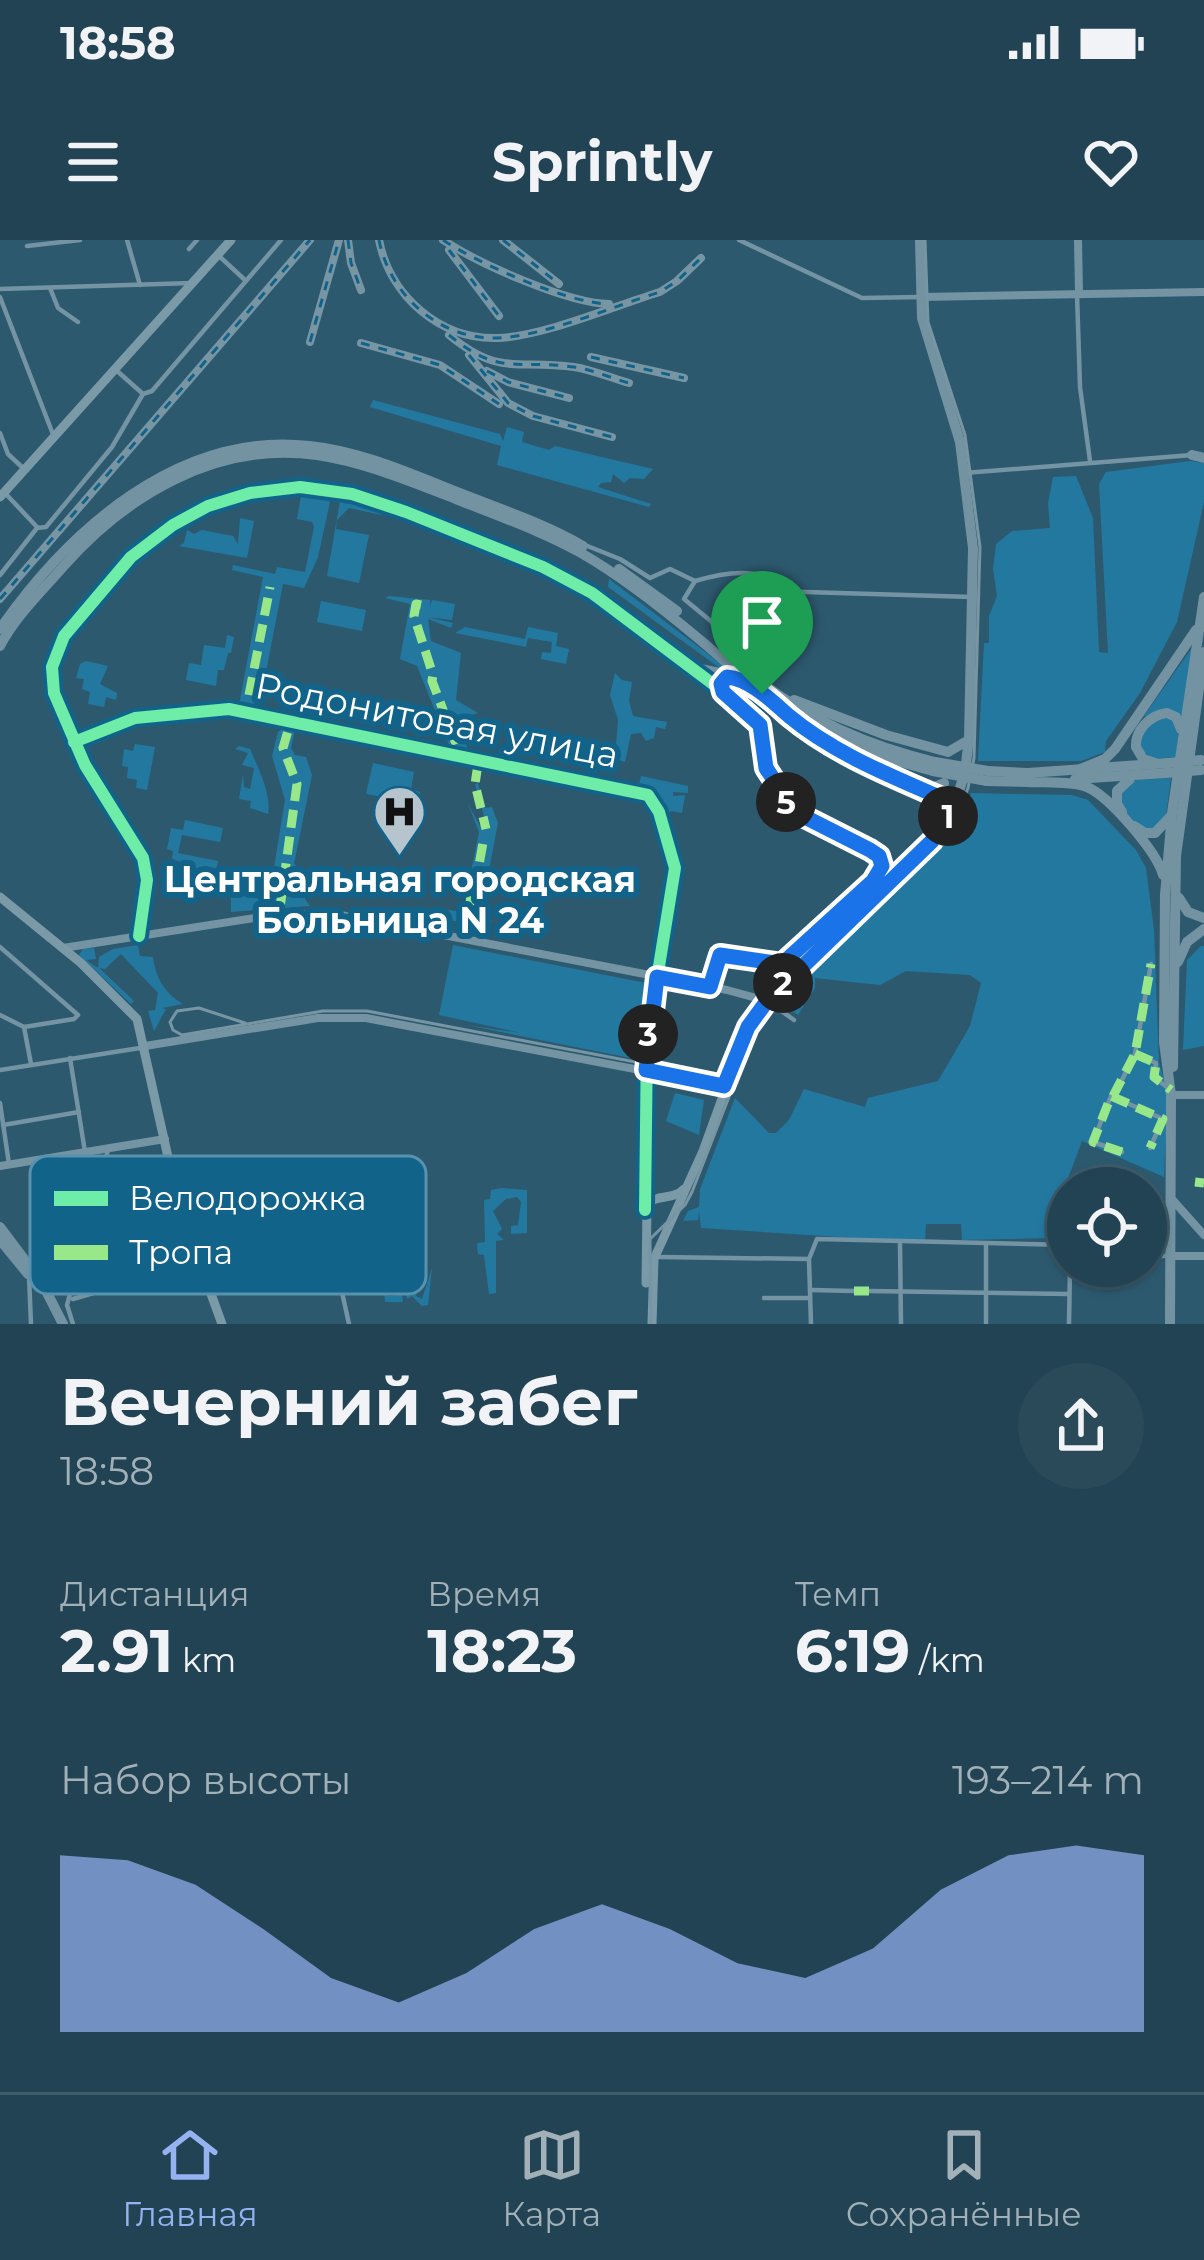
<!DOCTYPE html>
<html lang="ru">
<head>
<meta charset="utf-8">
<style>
	body { margin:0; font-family:Montserrat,sans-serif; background:#2a4a5a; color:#f1f3f6; height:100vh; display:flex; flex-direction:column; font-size:45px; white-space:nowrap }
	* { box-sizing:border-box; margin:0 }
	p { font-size:39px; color:#a2b0b8 }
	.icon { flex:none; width:66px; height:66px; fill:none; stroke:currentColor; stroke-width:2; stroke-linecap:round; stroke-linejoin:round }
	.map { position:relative; height:1084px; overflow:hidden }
	.sheet { display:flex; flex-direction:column; background:#224353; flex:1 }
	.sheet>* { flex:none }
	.controls { position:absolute; left:1047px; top:927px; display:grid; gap:24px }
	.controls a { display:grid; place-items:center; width:120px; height:120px; border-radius:50%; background:#224353; box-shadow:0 3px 9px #0004,0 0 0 3px #3f5c6a; font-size:60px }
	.pin { position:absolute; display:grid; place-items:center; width:102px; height:102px; color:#fff; margin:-123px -51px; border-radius:50% 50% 50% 0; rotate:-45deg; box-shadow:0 0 12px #0007 }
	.pin .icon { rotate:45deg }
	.km { position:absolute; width:60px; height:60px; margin:-30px; border-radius:50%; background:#222; color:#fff; font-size:33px; line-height:60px; text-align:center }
	.round { display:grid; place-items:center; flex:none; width:126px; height:126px; border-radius:63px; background:#2a4a5a }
	.summary { display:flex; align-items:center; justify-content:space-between; height:204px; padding:0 60px }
	h1 { font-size:66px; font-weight:700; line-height:90px }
	.metrics { display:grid; grid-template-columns:repeat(3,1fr); gap:18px; height:204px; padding:12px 60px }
	.metrics div { display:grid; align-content:center }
	.metrics b { font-size:60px; font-weight:700 }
	.metrics small { font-size:33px; font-weight:400 }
	.metrics p { font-size:33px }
	.chart { height:336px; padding:24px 60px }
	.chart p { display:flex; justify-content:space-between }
	.chart svg { width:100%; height:216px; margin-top:12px; fill:#95b2f1; opacity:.7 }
	.status { display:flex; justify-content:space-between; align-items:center; height:84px; padding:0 60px; background:#224353; direction:ltr }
	.status svg { height:33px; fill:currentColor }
	header { display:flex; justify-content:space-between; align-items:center; height:156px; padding:0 60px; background:#224353; font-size:54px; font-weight:700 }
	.tab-bar { display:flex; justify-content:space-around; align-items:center; height:168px; border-top:3px solid #3f5c6a; background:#224353; font-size:33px; color:#a2b0b8 }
	.tab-bar a { display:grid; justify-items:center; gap:6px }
	.tab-bar .active { color:#95b2f1 }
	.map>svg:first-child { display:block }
	.green { fill:#2378a0 }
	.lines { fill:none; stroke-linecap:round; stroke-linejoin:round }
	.minor { stroke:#7494a4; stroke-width:4.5 }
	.tertiary { stroke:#7494a4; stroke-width:8 }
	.secondary { stroke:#7b9aa8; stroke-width:9 }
	.primary { stroke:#7393a2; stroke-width:10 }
	.tram { stroke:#7795a3; stroke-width:3 }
	.rail-casing { stroke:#7795a3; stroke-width:8 }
	.rail { stroke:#12638a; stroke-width:3; stroke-dasharray:9; stroke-linecap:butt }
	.primary-bridge { stroke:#7393a2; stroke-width:10 }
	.quiet { stroke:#98e88a; stroke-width:9; stroke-dasharray:18 9; stroke-linecap:butt }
	.cycleway-casing { stroke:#12638a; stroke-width:20 }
	.cycleway { stroke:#6deda7; stroke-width:12 }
	.route-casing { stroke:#fff; stroke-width:24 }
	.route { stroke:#1a73e8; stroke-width:15 }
	.labels { text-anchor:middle; stroke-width:12; stroke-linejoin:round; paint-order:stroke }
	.street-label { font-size:36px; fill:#fff; stroke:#12638a }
	.poi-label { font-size:36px; font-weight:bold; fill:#fff; stroke:#12638a }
	.key { fill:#12638a; stroke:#5992ad; stroke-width:3 }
	.key-label { font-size:33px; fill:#fff }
</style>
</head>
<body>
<div class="status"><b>18:58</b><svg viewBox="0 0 49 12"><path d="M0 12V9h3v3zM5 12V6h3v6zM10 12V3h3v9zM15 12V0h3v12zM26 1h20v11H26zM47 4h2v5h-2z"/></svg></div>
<header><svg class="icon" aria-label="menu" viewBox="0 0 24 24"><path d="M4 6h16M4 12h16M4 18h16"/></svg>Sprintly<svg class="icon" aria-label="heart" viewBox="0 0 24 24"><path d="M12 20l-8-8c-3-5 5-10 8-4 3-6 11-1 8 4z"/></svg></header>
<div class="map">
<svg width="1204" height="1084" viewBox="0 0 1204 1084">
	<rect width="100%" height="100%" fill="#2d596f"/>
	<g class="green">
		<polygon points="373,160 500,194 503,201 507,187 524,192 522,202 549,210 555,206 653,229 644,239 630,238 624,243 613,234 611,242 601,243 598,247 651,264 649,267 497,225 501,206 370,167"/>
		<polygon points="1190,221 1204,223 1204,262 1177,382 1140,453 1106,501 1105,512 1081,521 978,521 984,403 989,403 989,376 997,356 993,329 996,304 1012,291 1050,288 1048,263 1053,237 1076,236 1093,278 1099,412 1108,413 1099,244 1106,232"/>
		<polygon points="301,256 325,257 330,262 318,317 304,348 283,344 260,463 255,462 253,468 239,465 263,337 232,330 233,325 275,334 277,327 305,332 314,287 312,282 297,279"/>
		<polygon points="340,261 382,271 382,275 349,268 337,280 336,289 369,295 359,343 327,336"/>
		<polygon points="240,278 254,281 247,318 179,306 184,303 187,290 194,294 202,290 233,296 238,304"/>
		<polygon points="609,339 733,433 721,429 608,347"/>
		<polygon points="389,356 430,360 430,366 432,360 455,364 452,380 427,377 453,383 451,388 428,379 431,401 461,413 456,460 478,473 458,479 468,510 449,505 417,426 400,419 410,364 385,358"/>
		<polygon points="321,361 366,370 362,391 317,382"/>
		<polygon points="465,387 525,399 528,387 558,393 556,406 569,409 566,424 541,419 542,412 551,413 552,402 528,398 526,407 455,393"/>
		<polygon points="227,395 234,397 231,413 228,413 224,430 218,430 216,446 186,440 189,423 201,425 204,405 225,408"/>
		<polygon points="1194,405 1184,481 1163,470 1143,477"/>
		<polygon points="86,421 108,426 100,444 117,453 116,460 106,457 104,467 88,464 90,452 82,449 84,439 76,438 80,424"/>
		<polygon points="615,433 622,440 632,442 629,461 633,476 667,482 665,489 656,487 654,498 646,501 641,493 631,494 625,522 615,519 618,480 610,455"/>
		<polygon points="730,438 743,444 806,494 934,564 942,569 941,575 920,559 797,495 733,441 728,449 765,478 762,480 724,449 724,441"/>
		<polygon points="1159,476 1174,480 1179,488 1176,517 1154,519 1141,511 1140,497"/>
		<polygon points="283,488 295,490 291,508 295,515 306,517 312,535 294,624 309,637 305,659 310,666 231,672 231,651 263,660 270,652 285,560 272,516 278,492"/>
		<polygon points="135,504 155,507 147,550 136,548 137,540 127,538 128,527 122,526 124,509 133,511"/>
		<path d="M239,506L250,509C257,525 272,555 268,574L250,568L251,561L239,559L243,534L244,547L250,549L254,528L242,525L248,513L235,509Z"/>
		<polygon points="373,523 414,532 411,549 420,552 417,569 409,562 366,554"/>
		<polygon points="641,536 688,546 688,553 673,552 673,556 685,555 682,573 671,571 668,575 658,554 639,545"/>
		<polygon points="1171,538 1166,576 1157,590 1138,587 1120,567 1120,548 1137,540"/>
		<polygon points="478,543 484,568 492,567 498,583 480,677 492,680 487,694 460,689 461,682 433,678 435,668 463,672 479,592 468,564 480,586 486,584 475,544"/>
		<polygon points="971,553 1072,555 1088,560 1136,610 1146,628 1154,690 1159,823 1168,852 1164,937 1082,901 1063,952 1068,956 1056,998 962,1000 961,984 926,984 925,1000 900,1001 701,988 699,971 698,980 683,981 688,971 699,967 700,949 735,858 769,893 776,893 789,880 804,849 865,867 868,858 938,841 970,786 981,743 970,735 906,731 880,745 815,738 815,748 798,775 780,763 956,590"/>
		<polygon points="185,580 223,588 220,602 182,595 178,613 218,621 217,627 225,635 191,627 188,640 182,637 181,622 172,619 173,611 167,609 171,588 183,590"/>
		<path d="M138,705L140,716L153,717C155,737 165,754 183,764L162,768L166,769L154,791L148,771L155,770L158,753L121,714L105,729L99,728L134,761L131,764L79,715L83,709L94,708L96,719L86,720L98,728L99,717L113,709Z"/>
		<polygon points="453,705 651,744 641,813 634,815 640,820 466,785 521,793 439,775"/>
		<polygon points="1201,706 1204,706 1204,806 1183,810 1187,720"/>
		<polygon points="675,853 704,860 699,895 666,881"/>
		<polygon points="502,948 527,950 527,993 511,994 511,986 518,985 521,962 517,957 506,959 493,971 502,989 497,994 504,1000 496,1001 496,1053 489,1054 484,1015 478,1014 477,1003 485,1002 484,960 490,959 491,950"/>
		<polygon points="414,989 407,1004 399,1005 400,1014 380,1018 383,1021 398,1020 416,995 414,1023 382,1030 384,1036 414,1030 412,1055 421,1033 416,1056 422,1059 432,1028 428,1065 422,1066 412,1056 407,1059 404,1044 385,1047 387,1056 402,1055 403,1062 385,1062 383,1036 378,1036 370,999"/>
	</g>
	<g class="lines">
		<g class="minor">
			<polyline points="127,0 140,45"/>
			<polyline points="739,0 862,58 921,57"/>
			<polyline points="27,6 80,0"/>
			<polyline points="189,9 197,0"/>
			<polyline points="218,15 245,40"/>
			<polyline points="50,48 58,68 78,82"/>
			<polyline points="0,49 192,43"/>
			<polyline points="1077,54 1080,147 1090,221"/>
			<polyline points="0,57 54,197"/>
			<polyline points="116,130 143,154"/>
			<polyline points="0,193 8,214 23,228"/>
			<polyline points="964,233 1192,215"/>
			<polyline points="5,253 37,287"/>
			<polyline points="585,305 620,319 650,338 670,329 695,341 684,359 712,382 722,410"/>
			<polyline points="0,335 37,288 46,287 112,207 143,154 152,151 281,0"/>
			<path d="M695,341C718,334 749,328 771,339L772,351L972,357"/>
			<polyline points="0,707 78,775 74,779 24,787"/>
			<polyline points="769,762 794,780"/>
			<polyline points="0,775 24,787 31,824"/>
			<polyline points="1135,814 1156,823 1154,837 1168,848"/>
			<polyline points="70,818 85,912"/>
			<polyline points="0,830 140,808"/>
			<polyline points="1114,856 1135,814 1151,724"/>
			<polyline points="0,863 9,924"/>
			<polyline points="3,885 79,872"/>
			<polyline points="1122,912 1093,902 1111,856 1163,879 1150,908"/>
			<polyline points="645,964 647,800 657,737"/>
			<polyline points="900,1004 901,1084"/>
			<polyline points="1146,1016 1170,1016"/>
			<polyline points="659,1017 809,1019"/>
			<polyline points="204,1034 331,1002 349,1084"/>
			<polyline points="29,1036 31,1084"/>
			<polyline points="811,1050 854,1051"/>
			<polyline points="869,1051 1069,1054"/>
			<polyline points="764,1058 809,1058"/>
			<polyline points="73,1059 199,1022"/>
			<polyline points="73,1084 67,1065 108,910"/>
			<polyline points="811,1084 809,1019 817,999 1068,1005"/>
			<polyline points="986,1084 986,1006"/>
			<polyline points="1069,1084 1070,1026"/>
		</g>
		<g class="tertiary">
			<polyline points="1078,0 1079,52"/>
			<polyline points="921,57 1204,52"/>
			<polyline points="696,427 729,434 744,443"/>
			<polyline points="74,502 135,478 229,469 642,552 655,562 675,624 657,737"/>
			<path d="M139,696L147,640L143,618L85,525L54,453L52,427L64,396L131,317L173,285L208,266L250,253L300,247L352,254L406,272L543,327L592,353L754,475C766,494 760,519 771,539C793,585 841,589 879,616L882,625L878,636L782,725L717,716L710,747"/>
			<polyline points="63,708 274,675 330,673 727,750 767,761"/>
			<polyline points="145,806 318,778 366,778 724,846"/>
			<polyline points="1171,855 1204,855"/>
			<polyline points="0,926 165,899"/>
			<polyline points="1170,957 1204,995"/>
			<polyline points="1173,1016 1204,1016"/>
		</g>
		<g class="secondary">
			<polyline points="0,257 231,0"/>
			<polyline points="0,657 81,723 137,779 179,966 222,1084"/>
			<path d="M646,1043L647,965C657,953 673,961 684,949"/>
			<polyline points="652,1084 654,1019 703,911 748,787 785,742 932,601 955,564"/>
		</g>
		<g class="primary">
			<polyline points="1192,215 1204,218"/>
			<polyline points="619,329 677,371"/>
			<path d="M0,389C69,290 179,191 309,206C360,211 409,233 457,252C499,269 544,283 583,306"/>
			<path d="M0,406C15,377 41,352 62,328C126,255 216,201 317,215C365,222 411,242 456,259C498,276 542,291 581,313C623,337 662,368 699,399C734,428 766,461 805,483C845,506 889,519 933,531"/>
			<path d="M750,434C804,478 867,506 935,522"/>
			<polyline points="794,460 886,495 948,512 967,501"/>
			<polyline points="821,498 955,564 965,532 969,498 973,308 960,202 922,78 920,0"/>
			<path d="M1155,523L1143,519L1136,507C1135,490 1150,475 1167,473L1176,477L1181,489"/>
			<polyline points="1078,530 1105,519 1115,509 1196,390"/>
			<polyline points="988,531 1028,533 1168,523"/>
			<polyline points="1075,539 1166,533"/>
			<polyline points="987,541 1032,542"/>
			<path d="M1028,542C1046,543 1070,541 1087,547C1109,556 1157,612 1163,635"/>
			<polyline points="925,551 944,543"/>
			<polyline points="1122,572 1117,564 1117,551 1130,539"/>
			<polyline points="1134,586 1145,593 1155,593 1171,576"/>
			<polyline points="1179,658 1188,672 1204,678"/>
			<polyline points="1178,722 1187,702 1204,689"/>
			<polyline points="1173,827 1176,616 1204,412"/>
			<polyline points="0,987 42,1043 63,1084"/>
			<polyline points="0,1000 28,1034"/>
			<polyline points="1170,1084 1171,855 1164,802 1165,655 1172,573 1204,357"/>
		</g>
		<g class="tram">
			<polyline points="245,783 199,768 177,771 170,782 173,790 182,795 323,771 367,771 725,839 738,831"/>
			<polyline points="651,1084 650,999 685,965 692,952 755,790 788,747 951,592 968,548 974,518 980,307 965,195 928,82 925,0"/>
		</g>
		<defs>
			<g id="rail">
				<polyline points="348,0 351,23 361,50"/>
				<path d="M379,0C390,56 440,100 498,98C545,96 614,66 660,52L677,41L701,18"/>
				<path d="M443,0C479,24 567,63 609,64"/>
				<polyline points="503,0 559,44"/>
				<polyline points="449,10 499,76"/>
				<path d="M449,95C500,137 516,119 574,127C593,130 611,138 629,143"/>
				<polyline points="310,102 339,0"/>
				<polyline points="361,103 440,125 499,164"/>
				<polyline points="469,115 508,163 533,176 612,197"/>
				<polyline points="591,117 684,138"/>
				<polyline points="487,131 508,142 569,158"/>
				<polyline points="0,359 310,0"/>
			</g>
		</defs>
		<use href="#rail" class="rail-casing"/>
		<use href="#rail" class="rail"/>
		<g class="primary-bridge">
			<polyline points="935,522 988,531"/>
			<polyline points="1168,523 1201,520"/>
			<polyline points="933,531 987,541"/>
			<polyline points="1166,533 1201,530"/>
		</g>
		<g class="quiet">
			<polyline points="421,365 416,364 414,376 433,435 432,441 458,509"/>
			<polyline points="249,455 270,347"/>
			<polyline points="478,524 475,544 486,589"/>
			<polyline points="280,668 297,544 283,508 289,487"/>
			<polyline points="470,674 471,644 479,625 484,597"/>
			<polyline points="1135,814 1156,823 1154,837 1171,850"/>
			<polyline points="1113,856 1135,814 1151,724"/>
			<polyline points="1122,912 1093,902 1111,856 1163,879 1150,908"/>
			<polyline points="1195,942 1204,943"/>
			<polyline points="854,1051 869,1051"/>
		</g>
		<defs>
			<g id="cycleway">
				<polyline points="74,502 135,478 229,469 648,555 659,572 675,628 647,800 645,970"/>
				<path d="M139,696L147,640L143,618L85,525L54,453L52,427L64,396L131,317L173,285L208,266L250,253L300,247L352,254L406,272L543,327L592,353L754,475C766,494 760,519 771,539C793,585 841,589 879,616L882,625L878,636L782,725L717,716L710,747"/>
			</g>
		</defs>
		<use href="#cycleway" class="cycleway-casing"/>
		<use href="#cycleway" class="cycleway"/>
	</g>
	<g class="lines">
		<defs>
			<path id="route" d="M727,437C750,439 772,461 789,476C837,516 899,539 955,564L932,601L767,761L748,787L724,846L646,830L657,737L710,747L720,715L782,724L873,641L882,626L879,616L870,610L795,572L766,528L760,485L723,452L721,444Z"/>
		</defs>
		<use href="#route" class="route-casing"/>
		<use href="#route" class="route"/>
	</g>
	<defs>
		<symbol id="hospital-pin" viewBox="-11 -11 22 30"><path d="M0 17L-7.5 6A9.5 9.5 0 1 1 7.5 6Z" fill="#b6c5cd" stroke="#12638a"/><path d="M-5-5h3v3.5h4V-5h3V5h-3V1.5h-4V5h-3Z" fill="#111"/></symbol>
	</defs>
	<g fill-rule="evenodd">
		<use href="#hospital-pin" x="370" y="542" width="59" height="81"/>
	</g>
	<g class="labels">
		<g class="street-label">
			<text transform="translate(437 480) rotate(11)" y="13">Родонитовая улица</text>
		</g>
		<g class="poi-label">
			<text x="400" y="652">Центральная городская<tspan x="400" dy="41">Больница N 24</tspan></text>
		</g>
	</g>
	<rect x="30" y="916" width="396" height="138" rx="18" class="key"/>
	<rect x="54" y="951" width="54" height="15" fill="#6deda7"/>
	<rect x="54" y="1005" width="54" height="15" fill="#98e88a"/>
	<g class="key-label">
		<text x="129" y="970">Велодорожка</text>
		<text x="129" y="1024">Тропа</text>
	</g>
</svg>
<div class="controls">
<a><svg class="icon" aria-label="locate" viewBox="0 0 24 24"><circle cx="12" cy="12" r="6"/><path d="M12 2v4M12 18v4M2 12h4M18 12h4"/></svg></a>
</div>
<div class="pin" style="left:762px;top:454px;background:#1e9e55"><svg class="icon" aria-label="arrive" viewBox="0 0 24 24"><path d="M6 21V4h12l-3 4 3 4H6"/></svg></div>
<b class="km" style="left:948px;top:576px">1</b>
<b class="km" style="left:783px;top:743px">2</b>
<b class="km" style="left:648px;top:794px">3</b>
<b class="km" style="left:786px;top:562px">5</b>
</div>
<section class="sheet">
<div class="summary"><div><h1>Вечерний забег</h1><p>18:58</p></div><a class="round"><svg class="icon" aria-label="share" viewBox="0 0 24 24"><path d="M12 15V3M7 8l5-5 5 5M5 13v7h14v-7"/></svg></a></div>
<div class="metrics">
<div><p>Дистанция</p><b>2.91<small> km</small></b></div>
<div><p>Время</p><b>18:23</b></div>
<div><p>Темп</p><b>6:19<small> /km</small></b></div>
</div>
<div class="chart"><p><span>Набор высоты</span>193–214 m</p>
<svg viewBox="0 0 160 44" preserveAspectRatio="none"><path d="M0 44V8L10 9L20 14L30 23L40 33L50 38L60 32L70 23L80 18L90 23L100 30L110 33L120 27L130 15L140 8L150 6L160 8V44z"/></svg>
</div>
</section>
<nav class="tab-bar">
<a class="active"><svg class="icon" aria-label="home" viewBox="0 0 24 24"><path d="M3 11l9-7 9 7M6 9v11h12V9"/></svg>Главная</a>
<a><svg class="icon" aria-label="map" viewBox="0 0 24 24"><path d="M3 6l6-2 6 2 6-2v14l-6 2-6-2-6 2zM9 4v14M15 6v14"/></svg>Карта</a>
<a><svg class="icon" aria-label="saved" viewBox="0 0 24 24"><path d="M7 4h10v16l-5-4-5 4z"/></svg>Сохранённые</a>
</nav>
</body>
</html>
